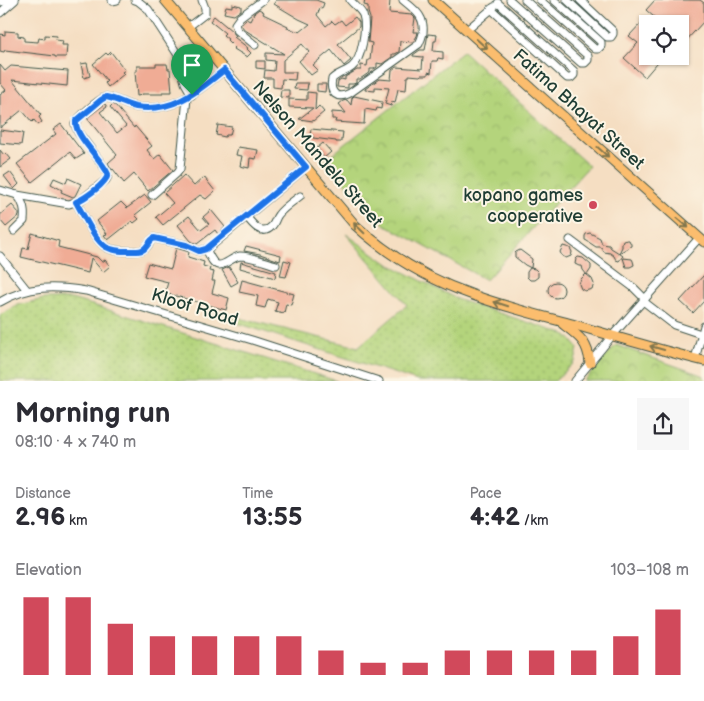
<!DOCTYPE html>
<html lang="en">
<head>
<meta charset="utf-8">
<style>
	body { margin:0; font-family:"Balsamiq Sans",sans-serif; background:#f7f7f7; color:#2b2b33; height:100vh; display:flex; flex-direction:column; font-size:19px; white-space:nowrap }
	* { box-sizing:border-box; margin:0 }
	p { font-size:16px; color:#7c7c81 }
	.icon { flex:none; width:28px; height:28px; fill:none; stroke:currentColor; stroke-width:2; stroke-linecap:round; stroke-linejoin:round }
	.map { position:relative; height:381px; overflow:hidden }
	.side { display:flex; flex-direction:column; background:#fff; flex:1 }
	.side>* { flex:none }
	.controls { position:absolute; left:639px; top:15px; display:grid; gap:10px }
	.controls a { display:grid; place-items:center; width:50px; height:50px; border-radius:0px; background:#fff; box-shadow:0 1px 4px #0004; font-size:25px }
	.pin { position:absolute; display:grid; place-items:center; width:42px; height:42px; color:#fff; margin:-51px -21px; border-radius:50% 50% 50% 0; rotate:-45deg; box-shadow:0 0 5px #0007 }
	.pin .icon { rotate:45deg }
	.round { display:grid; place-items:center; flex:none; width:52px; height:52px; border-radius:0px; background:#f7f7f7 }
	.headline { display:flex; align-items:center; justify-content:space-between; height:85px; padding:0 15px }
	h1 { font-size:28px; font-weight:700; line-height:38px }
	.metrics { display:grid; grid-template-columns:repeat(3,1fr); gap:8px; height:85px; padding:5px 15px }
	.metrics div { display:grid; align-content:center }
	.metrics b { font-size:25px; font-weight:700 }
	.metrics small { font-size:14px; font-weight:400 }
	.metrics p { font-size:14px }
	.chart { height:140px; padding:10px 15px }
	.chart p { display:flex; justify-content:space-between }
	.chart svg { width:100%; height:90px; margin-top:5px; stroke:#d1495b; stroke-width:6 }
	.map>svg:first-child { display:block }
	.grass { fill:url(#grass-dots); stroke:#6a8858 }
	.park { fill:url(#park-crowns); stroke:#6a8858 }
	.building { fill:#f0ac95 }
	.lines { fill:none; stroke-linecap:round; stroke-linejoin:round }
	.minor-casing { stroke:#3f5549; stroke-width:9 }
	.major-casing { stroke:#3f5549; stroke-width:11 }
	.minor { stroke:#fff; stroke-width:7 }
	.major { stroke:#fbbd6e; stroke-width:9 }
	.oneway { stroke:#82774e }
	.route-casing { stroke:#fff; stroke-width:10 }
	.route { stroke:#1a73e8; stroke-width:6 }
	.poi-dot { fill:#d1495b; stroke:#fcf5e5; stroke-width:2 }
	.labels { text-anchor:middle; stroke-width:4; stroke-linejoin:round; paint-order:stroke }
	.street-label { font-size:18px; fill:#1f3d34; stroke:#fcf5e5 }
	.poi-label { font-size:18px; fill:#1f3d34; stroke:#fcf5e5; text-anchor:end }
</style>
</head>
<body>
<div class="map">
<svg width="704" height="381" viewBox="0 0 704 381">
	<defs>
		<pattern id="grass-dots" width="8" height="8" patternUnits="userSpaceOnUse" patternTransform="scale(1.25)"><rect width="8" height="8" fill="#b4d47c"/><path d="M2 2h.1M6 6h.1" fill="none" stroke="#9ab76c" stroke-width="1.8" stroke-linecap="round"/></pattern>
		<pattern id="park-crowns" width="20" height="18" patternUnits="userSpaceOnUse" patternTransform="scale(1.25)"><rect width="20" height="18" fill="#b4d47c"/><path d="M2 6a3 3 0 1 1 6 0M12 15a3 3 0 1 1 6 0" fill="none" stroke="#9ab76c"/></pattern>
	</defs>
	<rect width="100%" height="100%" fill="#fcf5e5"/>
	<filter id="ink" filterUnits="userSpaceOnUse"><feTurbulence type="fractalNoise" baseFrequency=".02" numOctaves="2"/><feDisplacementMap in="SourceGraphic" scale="10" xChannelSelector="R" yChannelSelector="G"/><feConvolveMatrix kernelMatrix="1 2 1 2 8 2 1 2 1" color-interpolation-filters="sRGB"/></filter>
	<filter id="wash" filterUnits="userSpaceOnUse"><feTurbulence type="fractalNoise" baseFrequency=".0096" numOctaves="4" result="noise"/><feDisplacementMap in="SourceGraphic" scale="20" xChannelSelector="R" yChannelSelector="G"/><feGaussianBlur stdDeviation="1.12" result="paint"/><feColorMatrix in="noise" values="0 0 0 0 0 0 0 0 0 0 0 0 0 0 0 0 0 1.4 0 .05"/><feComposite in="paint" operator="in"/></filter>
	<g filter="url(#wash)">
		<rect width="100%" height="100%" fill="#f5dec2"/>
		<g class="grass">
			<polygon points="346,234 387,263 459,300 567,335 578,348 575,362 555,381 418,381 234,322 231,316 358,347 407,305"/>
			<polygon points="44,299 71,299 96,306 337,381 0,381 0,315 18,305"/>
		</g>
		<g class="park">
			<polygon points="463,51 589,166 486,280 384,224 324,161"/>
			<polygon points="616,345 704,376 704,381 584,381"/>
		</g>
		<g id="blocks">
			<g class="building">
				<polygon points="276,0 316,0 324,3 322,9 320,8 317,15 326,26 332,21 335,24 341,20 345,25 355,17 359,22 359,27 338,44 351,60 344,66 331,50 313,65 318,70 311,75 299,61 309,52 302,44 283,60 283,72 296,72 295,80 282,79 281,88 273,87 273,78 264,78 265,70 274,71 275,61 266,60 266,53 284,54 245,30 241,25 246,19 250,21 254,13 259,9 264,12 263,14 288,26 287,28 300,32 310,24 299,19 274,4"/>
				<polygon points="365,0 390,0 389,13 412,15 415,18 413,32 418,32 417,36 413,42 400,41 399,52 395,54 392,54 392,57 382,64 377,63 377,67 374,69 370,69 370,72 360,79 356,79 356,83 353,84 348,84 348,88 337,87 338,81 341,79 345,80 345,77 357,70 361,70 361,65 367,66 368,60 370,60 372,43 368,42 370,18 368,12 368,6 364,5"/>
				<polygon points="655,0 700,0 704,3 704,21 684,43 680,40 680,24 662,24 646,10"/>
				<polygon points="232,4 241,6 241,10 234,15 224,13 226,6 232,7"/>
				<polygon points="214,16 232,31 236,36 234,37 248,48 247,49 251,53 247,57 234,49 235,48 227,40 228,39 223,35 225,33 210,21"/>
				<polygon points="642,22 648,26 648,56 663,56 645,77 624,58 638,43 629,36"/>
				<polygon points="5,31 18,32 18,36 24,37 24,41 38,42 39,38 45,39 45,35 57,36 56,40 63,41 62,45 67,45 66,57 55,57 55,56 5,50 4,52 0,51 0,34 5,35"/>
				<polygon points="428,34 437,35 436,41 434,41 433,51 443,52 443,59 438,58 437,61 432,61 431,73 428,72 428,75 421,75 420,76 409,75 409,77 407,77 406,90 398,89 395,103 392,102 391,106 385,104 389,88 375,87 375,91 365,90 365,89 379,79 391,80 392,70 396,67 422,69 423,57 413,56 413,55 420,50 425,50"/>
				<polygon points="111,52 125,70 122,72 124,74 108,87 105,83 107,81 93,64 106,53 108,55"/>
				<polygon points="256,61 265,61 265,69 256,68"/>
				<polygon points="87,63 90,76 84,78 81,64"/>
				<polygon points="156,64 167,64 168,69 170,69 172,92 162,92 162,94 142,94 142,95 137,96 135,71 137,71 137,66 156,66"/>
				<polygon points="0,65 5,71 11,66 68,71 67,86 12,80 41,115 39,117 42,122 38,125 34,120 32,122 22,110 0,128 0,95 6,90 0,83"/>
				<polygon points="295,83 308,83 307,90 294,89"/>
				<polygon points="317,84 326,84 325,92 317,91"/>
				<polygon points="281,90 289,90 289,98 280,97"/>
				<polygon points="307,92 316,93 315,110 319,106 324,112 313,121 299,119 313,108 289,107 289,99 307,100"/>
				<polygon points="354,96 382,102 381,109 377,108 376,111 365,109 364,124 335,122 336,119 332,119 332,112 346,113 339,104 343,101 347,100 351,105 352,98"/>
				<polygon points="105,104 107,107 100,112 117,133 126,126 110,107 113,104 116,106 134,128 135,126 152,146 147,150 154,159 160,154 173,170 148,191 134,174 124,183 113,169 112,170 108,163 117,155 87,118"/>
				<polygon points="61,124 84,154 76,159 70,152 32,182 17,164 56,134 53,130"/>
				<polygon points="218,125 232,127 230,135 226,135 225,137 216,135"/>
				<polygon points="311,129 343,132 342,139 341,139 341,142 336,142 336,141 313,138 313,136 310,136"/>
				<polygon points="0,130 23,133 21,145 0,143"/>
				<polygon points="323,143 331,152 324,158 317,148"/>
				<polygon points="238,147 258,150 256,159 250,158 249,168 240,166 242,156 236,155"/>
				<polygon points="0,150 4,155 6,153 11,159 0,167"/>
				<polygon points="10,172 19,184 14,189 4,176"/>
				<polygon points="184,175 194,186 204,177 215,191 206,199 200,195 163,225 156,217 173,203 164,193"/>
				<polygon points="54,178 66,183 68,178 81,184 75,196 73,197 61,192 62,190 51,184"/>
				<polygon points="145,195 151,202 135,215 139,219 134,223 132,221 108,240 104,235 107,234 97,221 121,202 127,208"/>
				<polygon points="12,205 19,213 19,216 6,227 0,220 0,215"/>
				<polygon points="211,210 225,227 218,234 215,230 197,244 191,241 178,225 189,216 201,230 209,224 203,217"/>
				<polygon points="32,233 59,241 58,247 97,257 102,262 105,260 110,266 103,272 91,258 88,273 21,257 23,248 28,249"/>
				<polygon points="590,233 600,238 602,244 609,245 611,248 619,253 622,247 622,244 623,241 627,240 629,240 631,244 631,246 619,253 623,256 619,261 616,260 614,256 610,253 604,252 601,247 596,247 587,241 585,240 585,236 586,234"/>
				<polygon points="246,246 281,255 280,261 260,254 244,251"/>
				<polygon points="563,246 570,248 572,252 571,256 566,258 562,256 560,252"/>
				<polygon points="176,248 189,252 188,257 204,262 203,266 210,268 209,271 214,272 212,281 215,281 212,293 229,298 226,310 165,293 168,282 144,276 148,263 171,269"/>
				<polygon points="520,250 532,259 531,268 525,265 515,257 515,253 516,252"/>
				<polygon points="578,257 583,258 591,265 591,269 587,275 583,270 582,266 579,266 575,264 576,259"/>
				<polygon points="623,258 632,259 633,261 634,265 630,267 626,267"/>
				<polygon points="284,260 291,262 286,277 280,276"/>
				<polygon points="241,262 276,272 275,278 240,268"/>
				<polygon points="229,267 238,282 231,286 222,270"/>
				<polygon points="530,268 535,269 538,272 538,277 534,280 530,280 527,277 527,272"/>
				<polygon points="586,274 592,279 594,284 592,289 585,291 581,289 579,284 581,279"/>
				<polygon points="704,275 704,301 693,313 680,301"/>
				<polygon points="242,280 294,294 291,305 286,304 284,313 275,311 278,302 268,299 265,308 256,306 258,296 239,292"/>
				<circle cx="556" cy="290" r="8"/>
			</g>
		</g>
	</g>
	<g filter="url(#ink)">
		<use href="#blocks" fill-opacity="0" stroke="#3f5549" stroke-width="1"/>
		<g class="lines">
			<defs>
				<g id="minor">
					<polyline points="135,0 138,1 148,9 178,55 185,83 192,95"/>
					<path d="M350,0C354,5 360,9 363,15C367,27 362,59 352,67C346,72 338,73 332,79C329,93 337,100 350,93L419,44C421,40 422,37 423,33C425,16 415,10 403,0"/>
					<polyline points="510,0 581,63 585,63 588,60 588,56 525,0"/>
					<polyline points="540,0 595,49 598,49 601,46 601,42 554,0"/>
					<polyline points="567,0 607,37 611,37 613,34 613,31 580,0"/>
					<polyline points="112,1 117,0"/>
					<polyline points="0,2 12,0"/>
					<polyline points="491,9 567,78 571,78 574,75 574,71 498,3"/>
					<polyline points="0,13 15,0"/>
					<polyline points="188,27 205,14 205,8 202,0"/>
					<polyline points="467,30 494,7"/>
					<polyline points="255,45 237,30 235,24 240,17 263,0"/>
					<path d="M0,190L17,195L63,203L69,204L81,200L106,180L108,176L107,171L78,132L75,124C79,116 98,100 106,97C117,99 126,105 136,107C173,113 197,92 224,70"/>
					<polyline points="152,195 177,173 180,169 187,98"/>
					<path d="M76,202C83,214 95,241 106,247C113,251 121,251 129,251C134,251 140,252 144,249C149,246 149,241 154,238L186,245L199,251L206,249L210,247L306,167"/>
					<path d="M246,216C252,224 262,237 272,226C275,223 275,219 278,215C283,208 292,202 300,196"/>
					<path d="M14,231L24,221C25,210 24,203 17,195"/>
					<polyline points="570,240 634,288 645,299"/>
					<path d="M206,249C209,254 212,264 218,265C225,266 232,257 240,256C251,256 265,262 276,265"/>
					<polyline points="0,256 27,290"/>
					<polyline points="643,301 674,325 704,335"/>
					<path d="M0,302C29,285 55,286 86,291L252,340L379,381"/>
					<polyline points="695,359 704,326"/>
					<polyline points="575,381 612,336 699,238"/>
				</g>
				<g id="major">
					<path d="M165,0L355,225C389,256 430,280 473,295C505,307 538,315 572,324C616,337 660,350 704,361"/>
					<polyline points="433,0 704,242"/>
					<path d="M563,324C579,336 588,342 590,363"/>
				</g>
			</defs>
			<use href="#minor" class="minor-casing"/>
			<use href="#major" class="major-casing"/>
			<use href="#minor" class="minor"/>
			<use href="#major" class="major"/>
		</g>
		<defs><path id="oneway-shaft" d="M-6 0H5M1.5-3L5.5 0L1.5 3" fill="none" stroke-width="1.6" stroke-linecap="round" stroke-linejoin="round" transform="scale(1.25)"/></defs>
		<g class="oneway">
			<use href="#oneway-shaft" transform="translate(482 44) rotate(42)"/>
			<use href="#oneway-shaft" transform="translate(603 152) rotate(42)"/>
			<use href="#oneway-shaft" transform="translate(683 223) rotate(41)"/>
			<use href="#oneway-shaft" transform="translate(359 228) rotate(-136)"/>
			<use href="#oneway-shaft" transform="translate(501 304) rotate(-162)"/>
			<use href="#oneway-shaft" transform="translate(657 348) rotate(-164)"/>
		</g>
	</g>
	<g class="lines" filter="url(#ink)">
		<defs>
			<path id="route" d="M224,70L306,167L206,249L199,251L186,245L154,238C149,241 148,246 144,249C140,252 134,251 129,251C121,251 113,251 106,247C95,241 83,214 76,202C85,198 106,184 108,174C102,159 74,136 76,121L101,100L106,97C117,99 126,105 136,107C173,113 198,91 224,70Z"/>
		</defs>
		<use href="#route" class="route-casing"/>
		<use href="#route" class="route"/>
	</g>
	<circle class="poi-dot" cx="593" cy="205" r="5"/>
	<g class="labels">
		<g class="street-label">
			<text transform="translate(579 109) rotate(42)" y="6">Fatima Bhayat Street</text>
			<text transform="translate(318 154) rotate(49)" y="6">Nelson Mandela Street</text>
			<text transform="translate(195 307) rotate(17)" y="6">Kloof Road</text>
		</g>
		<g class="poi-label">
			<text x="583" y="201">kopano games<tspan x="583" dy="21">cooperative</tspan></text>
		</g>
	</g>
</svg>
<div class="controls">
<a><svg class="icon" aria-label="locate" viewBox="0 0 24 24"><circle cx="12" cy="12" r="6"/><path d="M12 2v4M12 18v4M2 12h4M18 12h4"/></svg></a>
</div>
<div class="pin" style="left:192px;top:95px;background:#1e9e55"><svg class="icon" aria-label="arrive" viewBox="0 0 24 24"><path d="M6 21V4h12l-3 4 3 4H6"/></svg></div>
</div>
<section class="side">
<div class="headline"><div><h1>Morning run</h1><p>08:10 · 4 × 740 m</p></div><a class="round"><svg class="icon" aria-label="share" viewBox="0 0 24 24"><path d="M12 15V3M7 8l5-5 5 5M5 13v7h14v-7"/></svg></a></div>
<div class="metrics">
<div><p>Distance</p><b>2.96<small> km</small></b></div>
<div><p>Time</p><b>13:55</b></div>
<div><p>Pace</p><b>4:42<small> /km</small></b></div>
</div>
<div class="chart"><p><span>Elevation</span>103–108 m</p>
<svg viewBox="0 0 160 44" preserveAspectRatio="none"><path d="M5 44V6M15 44V6M25 44V19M35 44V25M45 44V25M55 44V25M65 44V25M75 44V32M85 44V38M95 44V38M105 44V32M115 44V32M125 44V32M135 44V32M145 44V25M155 44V12"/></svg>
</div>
</section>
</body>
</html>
